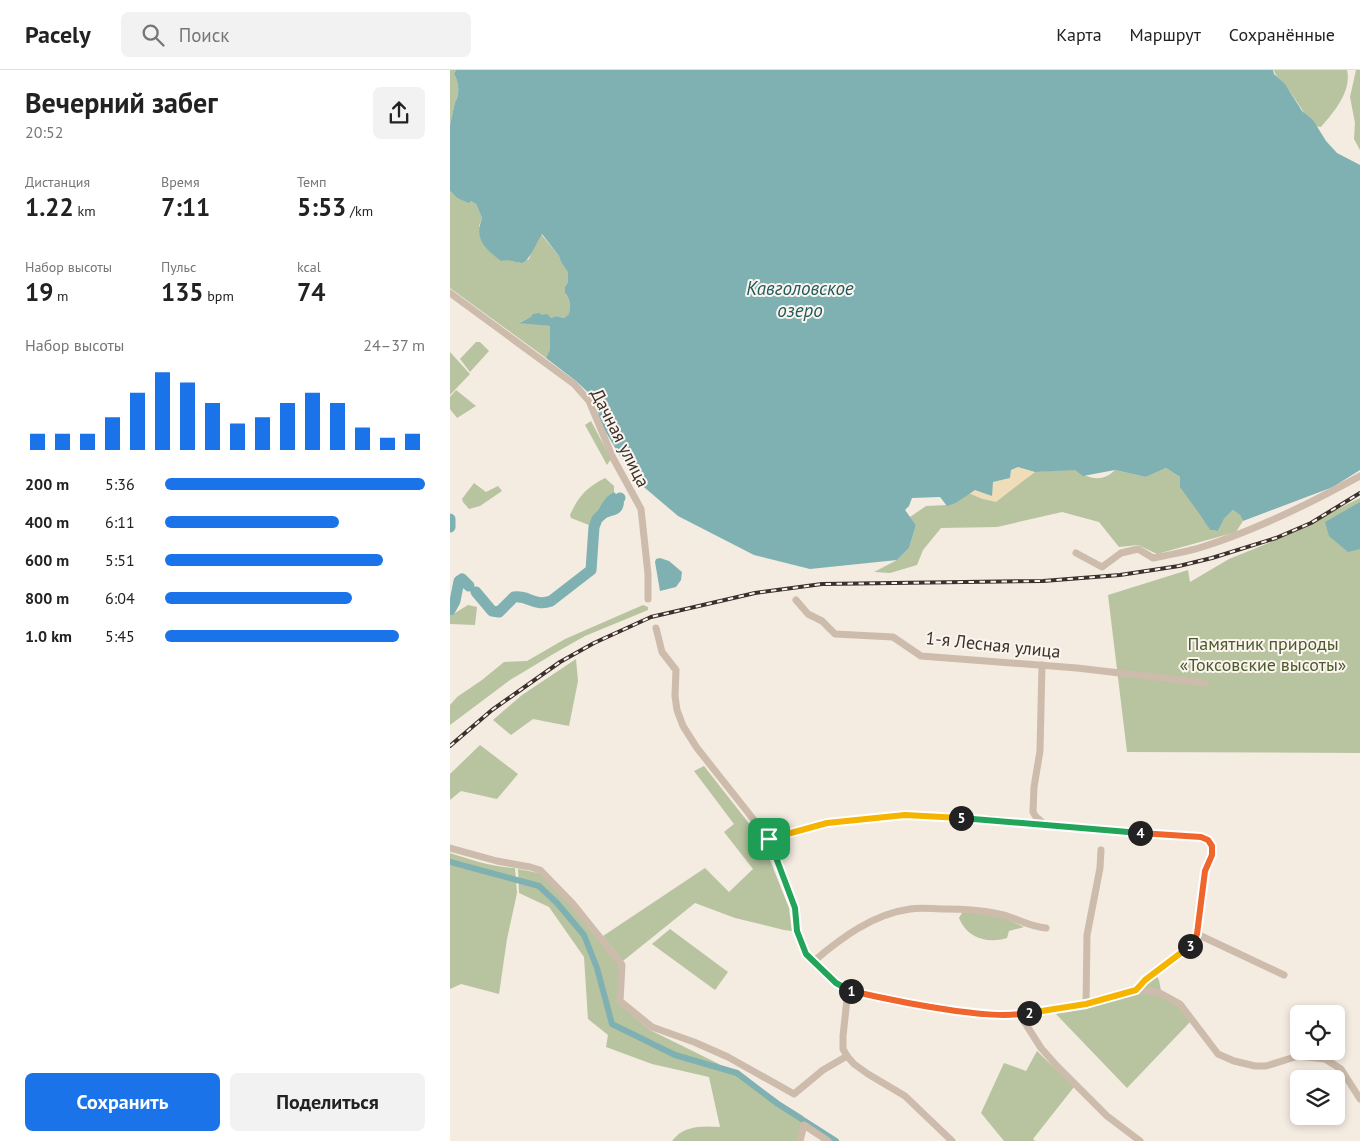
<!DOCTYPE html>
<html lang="ru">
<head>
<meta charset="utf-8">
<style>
	body { margin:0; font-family:"PT Sans",sans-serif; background:#f2f2f2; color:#222; height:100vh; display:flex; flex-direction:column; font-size:19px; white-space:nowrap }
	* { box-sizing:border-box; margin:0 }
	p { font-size:16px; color:#767676 }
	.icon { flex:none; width:28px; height:28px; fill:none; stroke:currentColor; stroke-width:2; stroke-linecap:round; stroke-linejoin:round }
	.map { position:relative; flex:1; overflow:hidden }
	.sheet { display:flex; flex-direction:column; background:#fff; width:450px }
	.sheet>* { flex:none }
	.buttons { position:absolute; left:840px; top:935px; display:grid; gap:10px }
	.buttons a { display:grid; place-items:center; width:55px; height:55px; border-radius:8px; background:#fff; box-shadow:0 2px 8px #0003; font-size:25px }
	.pin { position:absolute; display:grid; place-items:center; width:42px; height:42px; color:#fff; margin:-21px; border-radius:10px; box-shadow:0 2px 8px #0006 }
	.km { position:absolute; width:25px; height:25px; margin:-12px; border-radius:50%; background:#222; color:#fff; font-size:14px; line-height:25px; text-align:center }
	.round { display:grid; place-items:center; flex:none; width:52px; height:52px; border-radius:8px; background:#f2f2f2 }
	.head { display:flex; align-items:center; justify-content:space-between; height:85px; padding:0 25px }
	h1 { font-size:28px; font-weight:800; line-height:38px }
	.figures { display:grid; grid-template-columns:repeat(3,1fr); gap:8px; height:85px; padding:5px 25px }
	.figures div { display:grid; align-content:center }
	.figures b { font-size:25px; font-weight:800 }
	.figures small { font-size:14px; font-weight:400 }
	.figures p { font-size:14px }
	.chart { height:140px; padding:10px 25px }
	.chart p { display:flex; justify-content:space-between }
	.chart svg { width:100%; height:90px; margin-top:5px; stroke:#1a73e8; stroke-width:6 }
	.cta { display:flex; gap:10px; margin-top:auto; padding:10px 25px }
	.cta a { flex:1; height:58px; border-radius:8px; background:#1a73e8; color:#fff; font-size:20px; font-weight:800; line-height:58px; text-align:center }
	.cta a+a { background:#f2f2f2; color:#222 }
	ul { padding:0 25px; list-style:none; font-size:16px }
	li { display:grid; grid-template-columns:80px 60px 1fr; align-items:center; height:38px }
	li i { height:12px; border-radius:6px; background:#1a73e8 }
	header { display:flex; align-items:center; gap:30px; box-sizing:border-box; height:70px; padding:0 25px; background:#fff; border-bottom:1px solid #e0e0e0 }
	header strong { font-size:24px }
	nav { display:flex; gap:28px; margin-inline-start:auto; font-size:18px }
	.search { width:350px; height:45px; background:#f2f2f2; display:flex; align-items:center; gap:12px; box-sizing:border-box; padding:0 18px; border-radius:8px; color:#767676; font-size:19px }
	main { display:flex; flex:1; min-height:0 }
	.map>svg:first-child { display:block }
	.green { fill:#b8c4a0 }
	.sand { fill:#efdcb8 }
	.water { fill:#7fb0b2 }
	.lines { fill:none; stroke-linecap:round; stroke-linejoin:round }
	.canal { stroke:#7fb0b2; stroke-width:6 }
	.river { stroke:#7fb0b2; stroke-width:11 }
	.street { stroke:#cdbbac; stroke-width:7 }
	.rail-casing { stroke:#3b302b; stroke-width:4 }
	.rail { stroke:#fbf5ee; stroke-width:2; stroke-dasharray:5.5; stroke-linecap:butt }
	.split-1-casing { stroke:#fff; stroke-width:10 }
	.split-2-casing { stroke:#fff; stroke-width:10 }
	.split-3-casing { stroke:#fff; stroke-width:10 }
	.split-4-casing { stroke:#fff; stroke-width:10 }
	.split-5-casing { stroke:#fff; stroke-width:10 }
	.split-6-casing { stroke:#fff; stroke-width:10 }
	.split-1 { stroke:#22a559; stroke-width:6 }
	.split-2 { stroke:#f0652b; stroke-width:6 }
	.split-3 { stroke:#f5b400; stroke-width:6 }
	.split-4 { stroke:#f0652b; stroke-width:6 }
	.split-5 { stroke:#22a559; stroke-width:6 }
	.split-6 { stroke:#f5b400; stroke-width:6 }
	.labels { text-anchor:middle; stroke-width:4; stroke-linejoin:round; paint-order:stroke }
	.street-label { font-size:18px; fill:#3b302b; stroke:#fbf5ee }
	.park-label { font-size:18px; fill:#4a5a2e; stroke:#fbf5ee }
	.water-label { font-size:19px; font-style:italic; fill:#1f5a5e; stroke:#fbf5ee }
</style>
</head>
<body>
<header>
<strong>Pacely</strong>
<div class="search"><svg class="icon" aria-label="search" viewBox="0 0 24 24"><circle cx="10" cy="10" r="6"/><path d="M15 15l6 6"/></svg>Поиск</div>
<nav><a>Карта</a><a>Маршрут</a><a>Сохранённые</a></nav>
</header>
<main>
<section class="sheet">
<div class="head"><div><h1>Вечерний забег</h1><p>20:52</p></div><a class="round"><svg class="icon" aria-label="share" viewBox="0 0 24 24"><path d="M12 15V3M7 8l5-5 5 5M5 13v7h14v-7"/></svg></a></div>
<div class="figures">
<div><p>Дистанция</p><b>1.22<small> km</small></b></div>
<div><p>Время</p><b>7:11</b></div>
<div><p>Темп</p><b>5:53<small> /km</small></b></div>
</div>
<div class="figures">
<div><p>Набор высоты</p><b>19<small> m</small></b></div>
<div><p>Пульс</p><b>135<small> bpm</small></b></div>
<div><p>kcal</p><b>74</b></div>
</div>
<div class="chart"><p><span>Набор высоты</span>24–37 m</p>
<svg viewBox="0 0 160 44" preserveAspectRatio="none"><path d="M5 44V36M15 44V36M25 44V36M35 44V28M45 44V16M55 44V6M65 44V11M75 44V21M85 44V31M95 44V28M105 44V21M115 44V16M125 44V21M135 44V33M145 44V38M155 44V36"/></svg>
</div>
<ul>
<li><b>200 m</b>5:36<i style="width:100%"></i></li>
<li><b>400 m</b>6:11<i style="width:67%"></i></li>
<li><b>600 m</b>5:51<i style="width:84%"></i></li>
<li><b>800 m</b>6:04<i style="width:72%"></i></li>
<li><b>1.0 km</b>5:45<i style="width:90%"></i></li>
</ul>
<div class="cta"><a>Сохранить</a><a>Поделиться</a></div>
</section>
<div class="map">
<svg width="910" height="1071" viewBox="0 0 910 1071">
	<rect width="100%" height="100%" fill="#f4ebe1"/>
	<g class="green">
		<path d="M0,0H6L4,4C9,12 10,25 5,32L0,55Z"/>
		<path d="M824,0H897C902,21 884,42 871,57L864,56C853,43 846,29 836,16C832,10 825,7 824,0Z"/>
		<polygon points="906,0 910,0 910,80 904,69 905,53 900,27"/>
		<path d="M0,121L7,128L21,131L26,134L32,148L29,156L61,189L70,193L79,189L83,178L91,164L109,186L111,192L118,201V212L115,217V223C121,229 120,237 119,244L114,248L106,246L101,248C89,244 81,247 70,252L100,256V281L96,288L0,218Z"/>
		<polygon points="26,272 30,272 39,281 20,302 10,289"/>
		<polygon points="0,282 20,304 0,325"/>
		<polygon points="6,320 26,336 7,348 0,339 0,327"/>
		<polygon points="141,351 161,389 157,395 135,355"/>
		<path d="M716,398L730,407L760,460L768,461L774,449L783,440L790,445L793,451L786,462L707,484L688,475L669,477L649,452L612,442L547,457L491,458L473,480L467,495L440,503L424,502L447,490L459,478L466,455L460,447L476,436L497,435L506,433L519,423L533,429L570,412L585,402L625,399C638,409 652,413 665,400L696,407Z"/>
		<path d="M155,408L164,416V422C153,427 152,435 145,445L147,449L144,457L121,448L120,445C129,426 136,418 155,408Z"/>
		<polygon points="24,413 36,422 48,416 52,421 30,436 19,439 13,432 12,429"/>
		<polygon points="910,428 910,683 677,682 658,525 738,500 740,512 779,489 821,472"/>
		<polygon points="18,535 27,537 25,555 0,554 0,546"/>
		<polygon points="193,535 198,537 198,540 135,566 105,583 60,610 0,655 0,635 7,627 32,610 54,592 77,591 115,569"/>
		<polygon points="126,589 128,611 119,656 83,649 61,665 43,650 72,625"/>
		<polygon points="30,675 68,704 47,729 11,721 0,730 0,704"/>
		<polygon points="254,696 312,770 339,838 342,861 334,860 285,848 245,833 173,891 153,866 255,798 279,822 303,799 274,762 284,754 244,701"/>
		<path d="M0,783C22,790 42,797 65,798L67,823L57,869L49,924L11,914L0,919Z"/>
		<path d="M68,799L89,803L121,836L169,895L168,933L200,960L267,993L353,1046L347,1071H222C234,1055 252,1056 270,1057L259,1007L202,994L156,977L158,965L138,949L134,887L99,837L69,823Z"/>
		<path d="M517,842L550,846L574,857L559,861L557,868C537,874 517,868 509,848L512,843Z"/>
		<polygon points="220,859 278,902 265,920 202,874"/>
		<polygon points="706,905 709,910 711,921 729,936 740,952 677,1018 604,942 658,932 686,923"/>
		<polygon points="587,981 624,1017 583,1069 585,1071 554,1071 531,1043 554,993 576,1001"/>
	</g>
	<polygon class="sand" points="568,397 585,402 546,432 533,429 519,423 543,412 560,408 561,400"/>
	<g class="water">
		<path d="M6,0H823L824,4L835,14L852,41L863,50L876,71L887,83L910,95V400L883,417L793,451L790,445L783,440L774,449L768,461L760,460L751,446L730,417V407L716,398L696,407L665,400L633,406L625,400L585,402L568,397L561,400L560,408L543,412L542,426L525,420L506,433L497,436L490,427L462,428L459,436L455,440L466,455L459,478L447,490L360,499L304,485L228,446L188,412V406L185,399L170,386L151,354L144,328L126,311L96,288L100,280V256L69,253L81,247L83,244L89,243L92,245L97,244L101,248L106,246L114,248L119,244C120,237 121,229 115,223V217L118,212V202L111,192L109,186L92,164C87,171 79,193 71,193C62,192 62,189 51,191C35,178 24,170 32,148L26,134L21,131L19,133L7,128L0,121V55L5,32C10,25 9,12 4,4Z"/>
		<path d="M164,422L174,433C172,447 163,444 153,449C150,451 147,455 144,457L147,449L145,445C152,435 153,427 164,422Z"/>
		<polygon points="910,432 910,479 898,482 879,466 875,452"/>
		<polygon points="210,488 219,491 232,502 231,510 226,517 210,521 205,492 206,489"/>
	</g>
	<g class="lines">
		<polyline class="canal" points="0,792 89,816 107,833 134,865 147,898 162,954 225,985 287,1003 328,1034 386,1071"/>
		<g class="river">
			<polyline points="0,449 0,457"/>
			<path d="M26,522L42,541L49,542L64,527C79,525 84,537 101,531L141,500L144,457L147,449L170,428"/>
			<polyline points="0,540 5,531 9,511 12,509 19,516"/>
		</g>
		<g class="street">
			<polyline points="0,223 124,314 139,331 163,388 191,439 198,504 198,529"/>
			<path d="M626,483L652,497L671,483L688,479L703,488C719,485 736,482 752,477C807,460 859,434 910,406"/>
			<polyline points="346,530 358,544 372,551 385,564 443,567 471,586 627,598 755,613"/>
			<polyline points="206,558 212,582 226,600 225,626 227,640 233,656 247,678 319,769 345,838 347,861 356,884 386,913 398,920 393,966 393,979 397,986 404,994 418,1004 455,1026 502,1071"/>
			<polyline points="592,595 590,681 584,717 583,742 586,747 594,754"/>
			<polyline points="319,769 377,753 455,745 541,749 652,760 751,767 758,770 762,776 762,785 755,801 747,864 834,905"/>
			<polyline points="0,778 47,791 80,797 90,800 123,834 172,895 170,931 202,957 244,972 278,987 344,1024 373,1000 397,986"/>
			<path d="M364,891C391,868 423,844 460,839C472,837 483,839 495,839C513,839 531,840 549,844C565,847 579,857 596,858"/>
			<polyline points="398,920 482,938 552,945 570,945 636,934 686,920 708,922 730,934 768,984 784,991 805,996 816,996 848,986 875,989 891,999 910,1029"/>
			<polyline points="686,920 695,910 743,874 747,864"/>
			<polyline points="636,934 637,865 650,798 651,780"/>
			<polyline points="570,945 591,978 607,996 657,1046 690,1071"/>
			<polyline points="350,1071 354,1055 378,1071"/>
		</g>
		<defs>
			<polyline id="rail" points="0,676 42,640 110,592 144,573 201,547 305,523 372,514 593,511 670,505 729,496 762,488 826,468 861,453 910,423"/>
		</defs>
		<use href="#rail" class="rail-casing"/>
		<use href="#rail" class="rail"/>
	</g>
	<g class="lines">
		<defs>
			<polyline id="split-1" points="319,769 345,838 347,861 356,884 386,913 401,921"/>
			<path id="split-2" d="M401,921C436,929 471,936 506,941C530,944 555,947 579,943"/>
			<polyline id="split-3" points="579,943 636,934 686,920 695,910 740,876"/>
			<polyline id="split-4" points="690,763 751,767 758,770 762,776 762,785 755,801 747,864 743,874 740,876"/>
			<polyline id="split-5" points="511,748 690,763"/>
			<polyline id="split-6" points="319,769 377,753 455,745 511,748"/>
		</defs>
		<use href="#split-1" class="split-1-casing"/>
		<use href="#split-2" class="split-2-casing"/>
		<use href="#split-3" class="split-3-casing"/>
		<use href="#split-4" class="split-4-casing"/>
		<use href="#split-5" class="split-5-casing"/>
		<use href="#split-6" class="split-6-casing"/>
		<use href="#split-1" class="split-1"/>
		<use href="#split-2" class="split-2"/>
		<use href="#split-3" class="split-3"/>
		<use href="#split-4" class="split-4"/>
		<use href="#split-5" class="split-5"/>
		<use href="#split-6" class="split-6"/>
	</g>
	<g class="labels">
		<g class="street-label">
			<text transform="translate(170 368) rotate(63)" y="6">Дачная улица</text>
			<text transform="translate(543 575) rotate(6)" y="6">1-я Лесная улица</text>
		</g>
		<g class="park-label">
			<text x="813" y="580">Памятник природы<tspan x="813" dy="21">«Токсовские высоты»</tspan></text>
		</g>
		<g class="water-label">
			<text x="350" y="225">Кавголовское<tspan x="350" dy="22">озеро</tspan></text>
		</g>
	</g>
</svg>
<div class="buttons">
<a><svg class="icon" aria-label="locate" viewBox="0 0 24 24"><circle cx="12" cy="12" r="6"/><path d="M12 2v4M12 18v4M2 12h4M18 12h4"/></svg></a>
<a><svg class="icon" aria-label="layers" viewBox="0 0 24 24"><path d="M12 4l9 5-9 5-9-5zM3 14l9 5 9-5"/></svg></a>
</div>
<div class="pin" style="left:319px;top:769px;background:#1e9e55"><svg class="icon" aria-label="arrive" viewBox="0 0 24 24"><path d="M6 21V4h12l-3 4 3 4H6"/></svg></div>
<b class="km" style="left:401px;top:921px">1</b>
<b class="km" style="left:579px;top:943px">2</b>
<b class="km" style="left:740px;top:876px">3</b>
<b class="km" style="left:690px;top:763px">4</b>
<b class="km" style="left:511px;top:748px">5</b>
</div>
</main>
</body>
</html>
